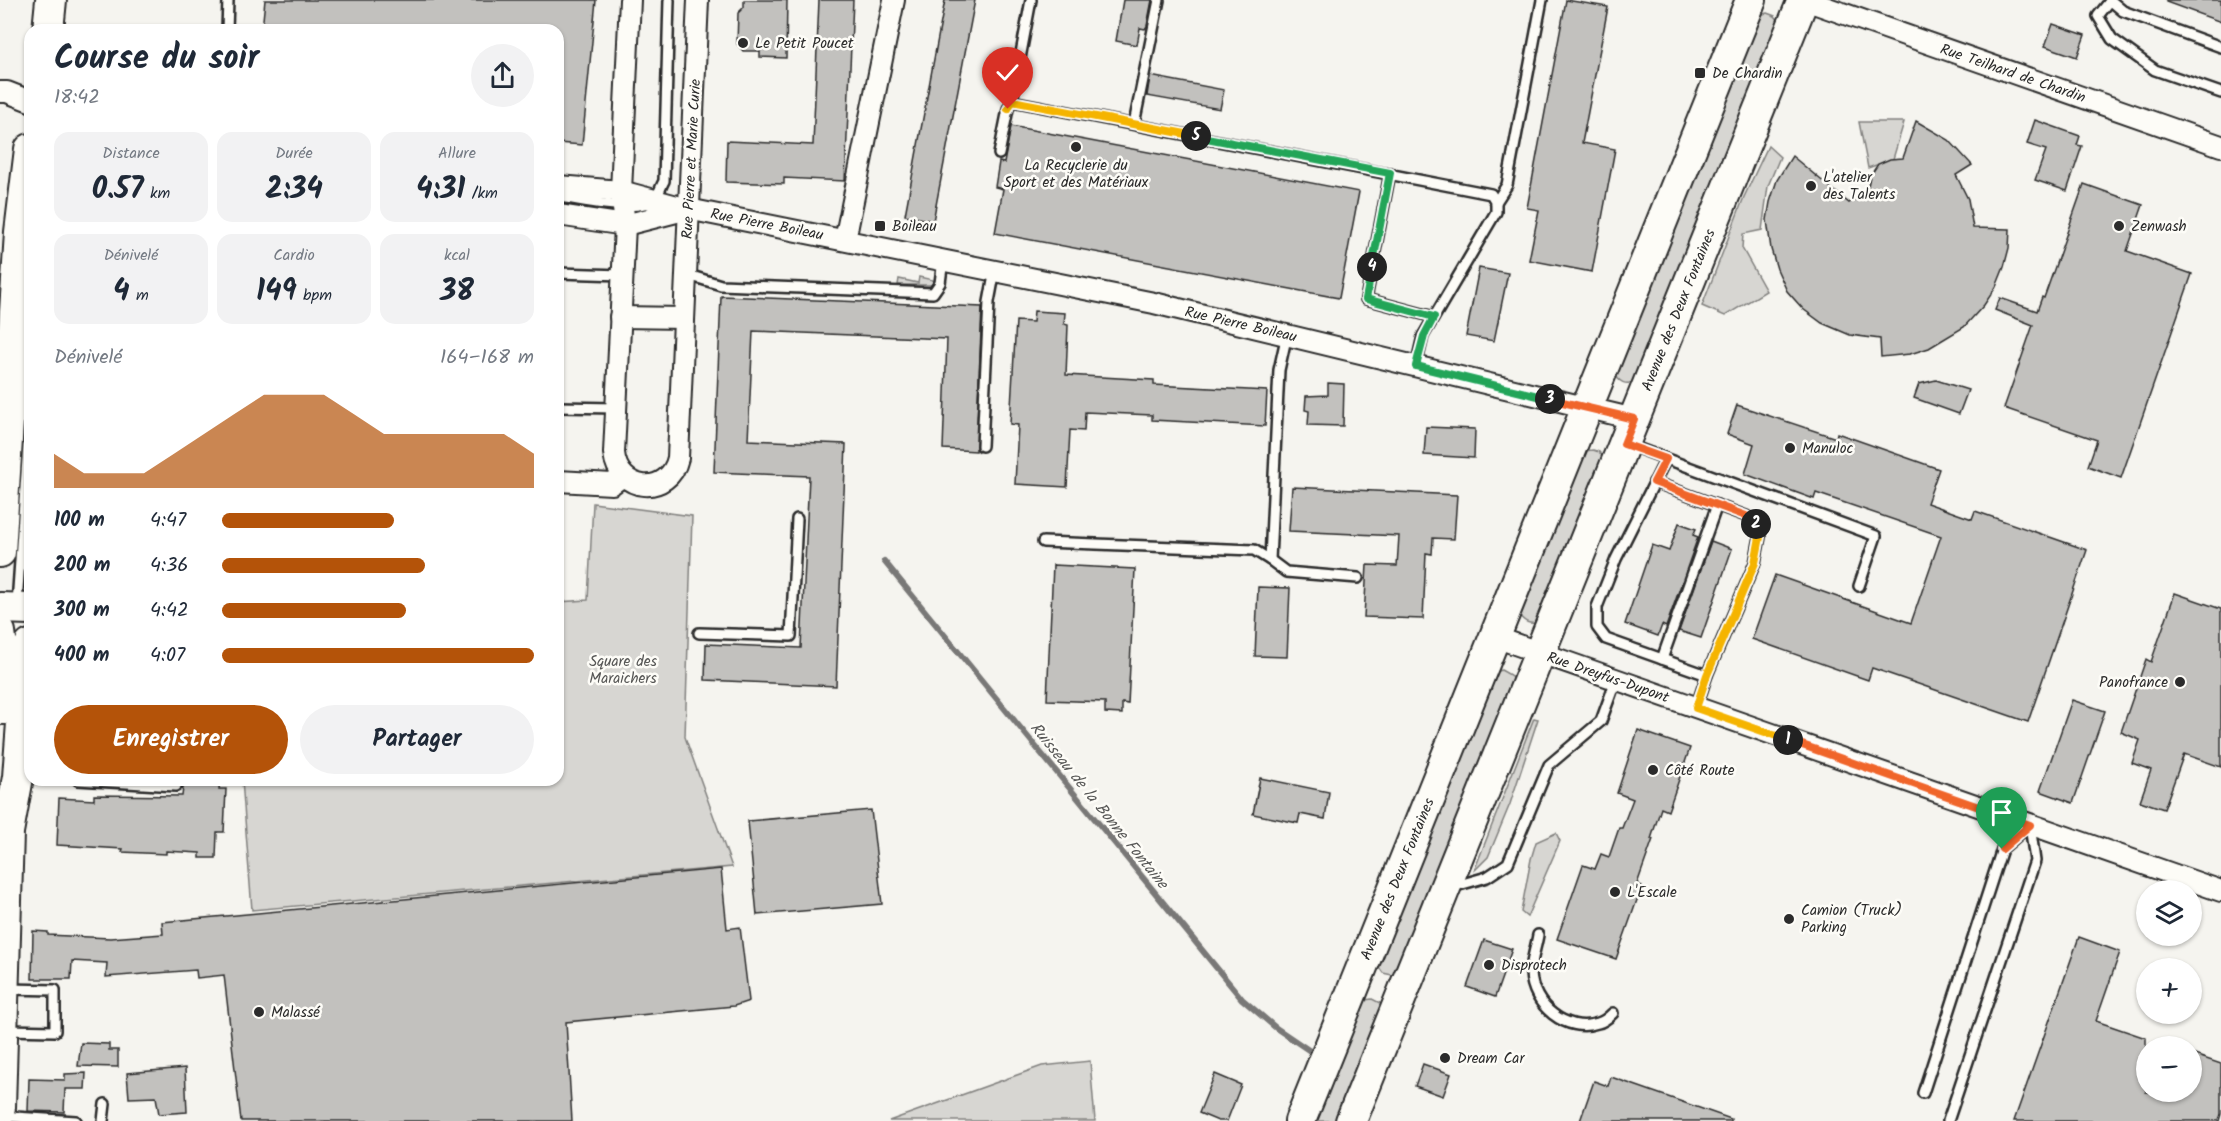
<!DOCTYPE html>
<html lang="fr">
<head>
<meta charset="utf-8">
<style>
	body { margin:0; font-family:Kalam,sans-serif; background:#f2f2f3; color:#1f2937; height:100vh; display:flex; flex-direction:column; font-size:22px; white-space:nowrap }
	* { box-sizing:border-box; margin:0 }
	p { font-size:20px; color:#747a83 }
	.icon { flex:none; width:33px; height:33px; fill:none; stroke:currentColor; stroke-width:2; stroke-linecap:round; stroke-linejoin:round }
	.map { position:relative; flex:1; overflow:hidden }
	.sheet { position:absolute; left:24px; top:24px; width:540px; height:762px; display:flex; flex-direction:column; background:#fff; border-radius:18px; box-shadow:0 2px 4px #0004 }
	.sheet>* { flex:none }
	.buttons { position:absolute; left:2136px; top:880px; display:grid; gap:12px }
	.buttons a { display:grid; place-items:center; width:66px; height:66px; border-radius:50%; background:#fff; box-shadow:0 2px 4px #0004; font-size:30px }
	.pin { position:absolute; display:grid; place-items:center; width:51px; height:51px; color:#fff; margin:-62px -26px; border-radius:50% 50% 50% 0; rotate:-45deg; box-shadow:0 0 6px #0007 }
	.pin .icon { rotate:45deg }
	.km { position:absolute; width:30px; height:30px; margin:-15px; border-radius:50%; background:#222; color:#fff; font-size:16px; line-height:30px; text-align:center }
	.round { display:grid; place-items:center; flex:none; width:63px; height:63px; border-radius:32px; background:#f2f2f3 }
	.overview { display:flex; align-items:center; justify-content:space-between; height:102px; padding:0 30px }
	h1 { font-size:33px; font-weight:700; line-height:45px }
	.figures { display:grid; grid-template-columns:repeat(3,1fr); gap:9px; height:102px; padding:6px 30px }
	.figures div { display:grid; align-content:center; border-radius:15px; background:#f2f2f3; text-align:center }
	.figures b { font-size:30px; font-weight:700 }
	.figures small { font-size:16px; font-weight:400 }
	.figures p { font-size:16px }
	.chart { height:168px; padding:12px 30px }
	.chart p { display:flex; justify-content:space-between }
	.chart svg { width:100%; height:108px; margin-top:6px; fill:#b45309; opacity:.7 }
	.button { display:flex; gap:12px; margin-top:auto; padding:12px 30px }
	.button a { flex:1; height:69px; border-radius:36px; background:#b45309; color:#fff; font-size:24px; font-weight:700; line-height:69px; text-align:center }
	.button a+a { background:#f2f2f3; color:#1f2937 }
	ul { padding:0 30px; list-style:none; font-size:20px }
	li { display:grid; grid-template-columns:96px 72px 1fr; align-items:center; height:45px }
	li i { height:15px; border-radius:8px; background:#b45309 }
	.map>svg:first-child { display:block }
	.green { fill:#d7d6d2; stroke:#81807e; stroke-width:1.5 }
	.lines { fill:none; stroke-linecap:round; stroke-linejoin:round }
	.stream { stroke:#797877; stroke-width:6 }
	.building { fill:#c2c1be; stroke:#2b2b2b; stroke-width:1.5 }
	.service-casing { stroke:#2b2b2b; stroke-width:14 }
	.minor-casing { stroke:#2b2b2b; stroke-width:24 }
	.primary-casing { stroke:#2b2b2b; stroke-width:34 }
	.service { stroke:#fdfcf7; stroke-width:9 }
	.minor { stroke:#fdfcf7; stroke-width:20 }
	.primary { stroke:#fdfcf7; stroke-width:30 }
	.split-1-casing { stroke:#fff; stroke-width:12 }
	.split-2-casing { stroke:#fff; stroke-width:12 }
	.split-3-casing { stroke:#fff; stroke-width:12 }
	.split-4-casing { stroke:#fff; stroke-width:12 }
	.split-5-casing { stroke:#fff; stroke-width:12 }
	.split-6-casing { stroke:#fff; stroke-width:12 }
	.split-1 { stroke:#f0652b; stroke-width:8 }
	.split-2 { stroke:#f5b400; stroke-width:8 }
	.split-3 { stroke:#f0652b; stroke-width:8 }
	.split-4 { stroke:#22a559; stroke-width:8 }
	.split-5 { stroke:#22a559; stroke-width:8 }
	.split-6 { stroke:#f5b400; stroke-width:8 }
	.poi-dot { fill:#2b2b2b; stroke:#fdfcf7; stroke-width:2 }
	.labels { text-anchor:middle; stroke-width:5; stroke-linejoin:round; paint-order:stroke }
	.poi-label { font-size:15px; fill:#2b2b2b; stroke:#fdfcf7; text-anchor:start }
	.street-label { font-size:15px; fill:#2b2b2b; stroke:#fdfcf7 }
	.park-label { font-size:15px; fill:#565655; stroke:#fdfcf7 }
	.water-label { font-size:16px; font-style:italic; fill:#585857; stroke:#fdfcf7 }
</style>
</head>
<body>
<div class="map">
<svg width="2221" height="1121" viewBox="0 0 2221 1121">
	<rect width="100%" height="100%" fill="#f5f4ef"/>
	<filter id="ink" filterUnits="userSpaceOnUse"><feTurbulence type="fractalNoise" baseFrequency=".0167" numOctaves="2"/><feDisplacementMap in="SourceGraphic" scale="12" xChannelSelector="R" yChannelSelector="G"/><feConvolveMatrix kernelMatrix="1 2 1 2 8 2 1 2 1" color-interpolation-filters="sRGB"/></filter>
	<g filter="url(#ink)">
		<g class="green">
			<path d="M1767,13L1775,16L1780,22L1637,381C1626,386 1618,383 1614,371L1759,15Z"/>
			<polygon points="1859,122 1904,122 1893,159 1868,168"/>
			<polygon points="1768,146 1780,157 1768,186 1762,230 1743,234 1742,248 1766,291 1725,316 1702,306 1744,197"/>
			<polygon points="919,277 933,280 933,285 898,285 899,279 918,283"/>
			<path d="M1593,450L1599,452L1604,458L1540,622C1530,625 1525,623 1518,614L1584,451Z"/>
			<polygon points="593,503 692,516 685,737 732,867 252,910 242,780 558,780 558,602 588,600"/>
			<polygon points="1501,670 1510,675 1515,683 1398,973 1392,975 1383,973 1376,963 1493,674"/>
			<polygon points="1534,718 1538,719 1510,804 1488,857 1474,871"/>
			<polygon points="1556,833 1560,841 1527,917 1521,912 1531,859 1536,842"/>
			<polygon points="1372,999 1380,1003 1383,1010 1341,1121 1311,1121 1365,1000"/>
			<polygon points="1090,1061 1095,1121 889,1121 1042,1066"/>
		</g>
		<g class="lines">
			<polyline class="stream" points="884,561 1242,999 1276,1028 1310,1051"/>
		</g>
		<g class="building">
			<polygon points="265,0 596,0 582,145 558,143 558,30 262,30"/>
			<polygon points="744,0 787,0 786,58 760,57 760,51 743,51 737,44 738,13 744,7"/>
			<polygon points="819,0 853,0 845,181 784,178 784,184 726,182 727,141 813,145"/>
			<polygon points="945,0 975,0 933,221 905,215"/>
			<polygon points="1123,0 1152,0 1147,26 1145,29 1140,28 1137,45 1116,41"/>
			<polygon points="1566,0 1608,7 1582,143 1615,149 1592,272 1529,260 1539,210 1527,208"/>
			<polygon points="2166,0 2221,0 2221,22 2166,2"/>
			<polygon points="2053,24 2085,35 2077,57 2045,46"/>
			<polygon points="1150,76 1224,90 1220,109 1147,96"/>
			<polygon points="2035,120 2080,136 2077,145 2082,146 2067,191 2035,180 2046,150 2027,144"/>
			<polygon points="1916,121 1949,140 1972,165 1956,175 1968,199 1973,228 2010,229 2009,248 2004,267 1996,287 1984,305 1964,327 1929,348 1910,354 1881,357 1880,339 1850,335 1822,323 1803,309 1787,291 1777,269 1771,249 1767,220 1770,202 1777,180 1792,156 1849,203 1867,191 1870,176 1878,164 1890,159 1903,158"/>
			<polygon points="1011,126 1359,192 1339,298 995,233 1003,189 995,187 999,162 1004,163"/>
			<polygon points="2084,184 2143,205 2127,251 2192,274 2121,478 2088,466 2097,440 2004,408 2033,325 1995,310 2000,298 2037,311 2042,297 2044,298"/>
			<polygon points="1479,268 1508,273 1494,341 1466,336"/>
			<polygon points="721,296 982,307 976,451 943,449 947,339 753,331 748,440 846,444 836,686 705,680 706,644 801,648 809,476 714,472"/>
			<polygon points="1034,311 1065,313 1064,324 1068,325 1066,375 1154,380 1154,385 1267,391 1265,426 1152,420 1152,415 1085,412 1084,431 1070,430 1067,487 1015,484 1018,425 1010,424 1016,321 1033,322"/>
			<polygon points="1936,380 1968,390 1959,414 1914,398 1919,384"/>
			<polygon points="1328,383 1344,384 1343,426 1308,425 1309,411 1305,410 1306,396 1328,395"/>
			<polygon points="1737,405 1836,438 1837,433 1939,469 1927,503 1972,519 1975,511 2087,550 2028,722 1872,668 1868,680 1752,639 1775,575 1911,623 1941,536 1816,493 1814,499 1745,474 1754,444 1727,434"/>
			<polygon points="1426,427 1475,429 1474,458 1424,455"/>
			<polygon points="1292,487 1457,495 1454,539 1433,538 1432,554 1426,553 1423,619 1364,617 1367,565 1397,566 1399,536 1289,531"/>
			<polygon points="1679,523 1696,529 1693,535 1698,537 1666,627 1662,625 1658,636 1625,624 1652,545 1669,551"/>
			<polygon points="1711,541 1732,549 1701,638 1679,631"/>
			<polygon points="1053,565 1135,569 1128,704 1122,703 1122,714 1105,713 1105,702 1047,700"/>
			<polygon points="1258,587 1290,588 1287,657 1255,656"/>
			<polygon points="2175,593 2221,609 2221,767 2184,754 2164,809 2140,801 2151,770 2132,763 2140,740 2121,732 2146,659 2151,662"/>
			<polygon points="2072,700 2105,711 2073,803 2040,791"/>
			<polygon points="1638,730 1690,748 1668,811 1661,808 1651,839 1653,839 1637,884 1642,886 1616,959 1557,939 1583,865 1595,869 1601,854 1609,857 1619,828 1622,828 1633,799 1617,793"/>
			<polygon points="1260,778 1329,792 1325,819 1300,814 1298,823 1253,814"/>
			<polygon points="184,780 220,780 219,789 226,789 224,832 217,832 216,858 200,858 200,853 166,851 166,854 122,852 123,849 57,845 59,798 94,800 94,795 182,796"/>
			<polygon points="871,810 882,904 757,915 748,821"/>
			<polygon points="721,869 727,929 740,927 749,1001 734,1006 566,1022 572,1121 241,1121 224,975 197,978 196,970 106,977 107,963 72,961 71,979 32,979 33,931 48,932 48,935 110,938 163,934 162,922"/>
			<polygon points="2079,937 2120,952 2096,1021 2146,1038 2146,1092 2192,1092 2192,1054 2221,1064 2221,1114 2219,1121 2014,1121"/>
			<polygon points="1484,940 1512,949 1495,997 1467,987"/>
			<polygon points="81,1043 109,1044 109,1050 118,1050 118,1067 78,1066"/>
			<polygon points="1423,1064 1451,1074 1443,1096 1415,1086"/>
			<polygon points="185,1068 187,1112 159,1114 156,1097 129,1098 127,1073"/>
			<polygon points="86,1073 85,1089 65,1089 64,1112 28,1111 29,1079 65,1080 65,1074"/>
			<polygon points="1215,1074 1241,1085 1227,1121 1218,1121 1199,1113"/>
			<polygon points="1611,1077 1731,1119 1731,1121 1580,1121 1594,1081 1608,1086"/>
		</g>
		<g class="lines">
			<defs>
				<g id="service">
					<polyline points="1031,0 1012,101 1491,194 1496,202 1496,212 1423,336 1416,366"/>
					<polyline points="2110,0 2123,11 2221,47"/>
					<polyline points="2110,1 2098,16 2112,39 2155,70 2221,93"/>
					<polyline points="227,30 228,0"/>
					<polyline points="1134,124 1159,0"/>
					<polyline points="999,154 1008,109 1012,101"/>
					<polyline points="1390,173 1366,299 1434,317"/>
					<path d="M558,197C580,199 640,215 655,198C659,194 661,186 664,181L669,0"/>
					<polyline points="1496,202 1507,185 1542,0"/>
					<polyline points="558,273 622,275"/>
					<polyline points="685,274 721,285 933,293 940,283 943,260"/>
					<polyline points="558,407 616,408"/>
					<polyline points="1629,445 1876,536 1859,586"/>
					<polyline points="982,446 989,302 995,270"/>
					<polyline points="1666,459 1616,559 1597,607 1597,627 1606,639 1707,675"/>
					<polyline points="1654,482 1746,516 1756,523 1760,537 1755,563 1707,675 1696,708"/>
					<polyline points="1043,542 1254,550 1270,560 1279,370 1287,334"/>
					<polyline points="1270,560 1286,572 1358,578"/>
					<polyline points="17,604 30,416"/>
					<polyline points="699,633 791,636 797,519"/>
					<polyline points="1662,659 1717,505"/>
					<polyline points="78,780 176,786 177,780"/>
					<polyline points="1452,887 1487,877 1508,863 1549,765 1601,721 1616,680"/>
					<path d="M1538,935C1536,947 1531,961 1531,973C1532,1005 1566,1034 1598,1023C1603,1022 1609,1017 1613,1013"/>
					<polyline points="5,1030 55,1031 55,990 8,989"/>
					<polyline points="1923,1093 2002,849 2030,825 2035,861 1948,1121"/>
					<polyline points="0,1116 76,1121"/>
					<polyline points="103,1121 105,1104"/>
				</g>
				<g id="minor">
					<path d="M630,0L621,191L625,225L614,453C618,493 669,497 678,458L698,0"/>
					<polyline points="1805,0 2221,146"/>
					<polyline points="0,92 7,92 30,101"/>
					<polyline points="558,186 621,191 688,209 1154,303 1634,419"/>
					<polyline points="558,215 625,225 688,209"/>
					<polyline points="845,240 894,0"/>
					<polyline points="620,317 684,318"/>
					<polyline points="558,481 612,484 623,476"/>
					<polyline points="1495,637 2221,891"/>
				</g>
				<g id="primary">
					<polyline points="48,30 51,0"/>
					<polyline points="0,552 20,232 30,149"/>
					<polyline points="0,608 30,609"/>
					<polyline points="0,632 5,670 3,709"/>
					<polyline points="0,1107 8,832 18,777 26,669 30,645"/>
					<polyline points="1300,1121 1751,0"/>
					<polyline points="1351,1121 1803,0"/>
				</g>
			</defs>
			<use href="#service" class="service-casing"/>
			<use href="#minor" class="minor-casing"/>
			<use href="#primary" class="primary-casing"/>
			<use href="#service" class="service"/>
			<use href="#minor" class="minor"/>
			<use href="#primary" class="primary"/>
		</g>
	</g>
	<g class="lines" filter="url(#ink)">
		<defs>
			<polyline id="split-1" points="1788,740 2030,825 2002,849"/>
			<polyline id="split-2" points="1756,524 1760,537 1755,563 1707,675 1696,708 1788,740"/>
			<polyline id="split-3" points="1550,399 1634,419 1624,444 1666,459 1654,482 1746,516 1756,524"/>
			<polyline id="split-4" points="1372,267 1366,299 1434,317 1424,336 1416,366 1550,399"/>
			<polyline id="split-5" points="1196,136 1390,173 1372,267"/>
			<polyline id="split-6" points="1008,109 1012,101 1196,136"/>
		</defs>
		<use href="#split-1" class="split-1-casing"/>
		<use href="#split-2" class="split-2-casing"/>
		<use href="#split-3" class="split-3-casing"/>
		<use href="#split-4" class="split-4-casing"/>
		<use href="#split-5" class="split-5-casing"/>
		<use href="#split-6" class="split-6-casing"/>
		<use href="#split-1" class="split-1"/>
		<use href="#split-2" class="split-2"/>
		<use href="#split-3" class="split-3"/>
		<use href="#split-4" class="split-4"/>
		<use href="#split-5" class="split-5"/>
		<use href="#split-6" class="split-6"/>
	</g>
	<g class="poi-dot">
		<circle cx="743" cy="43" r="6"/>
		<rect x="1694" y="67" width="12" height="12" rx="3"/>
		<circle cx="1076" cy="147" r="6"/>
		<circle cx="1811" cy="186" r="6"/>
		<rect x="874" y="220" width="12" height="12" rx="3"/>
		<circle cx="2119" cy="226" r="6"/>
		<circle cx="1790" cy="448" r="6"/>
		<circle cx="2180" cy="682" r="6"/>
		<circle cx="1653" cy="770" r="6"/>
		<circle cx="1615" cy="892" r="6"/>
		<circle cx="1789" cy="919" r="6"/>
		<circle cx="1489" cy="965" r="6"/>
		<circle cx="259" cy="1012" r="6"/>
		<circle cx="1445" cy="1058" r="6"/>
	</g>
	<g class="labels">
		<g class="poi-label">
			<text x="755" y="48">Le Petit Poucet</text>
			<text x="1712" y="78">De Chardin</text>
			<text x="1076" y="170" text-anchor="middle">La Recyclerie du<tspan x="1076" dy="17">Sport et des Matériaux</tspan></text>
			<text x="1823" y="182">L'atelier<tspan x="1823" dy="17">des Talents</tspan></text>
			<text x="892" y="231">Boileau</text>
			<text x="2131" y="231">Zenwash</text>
			<text x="1802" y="453">Manuloc</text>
			<text x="2168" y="687" text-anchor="end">Panofrance</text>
			<text x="1665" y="775">Côté Route</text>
			<text x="1627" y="897">L'Escale</text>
			<text x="1801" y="915">Camion (Truck)<tspan x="1801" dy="17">Parking</tspan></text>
			<text x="1501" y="970">Disprotech</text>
			<text x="271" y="1017">Malassé</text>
			<text x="1457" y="1063">Dream Car</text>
		</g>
		<g class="street-label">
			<text transform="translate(2013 73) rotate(19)" y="5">Rue Teilhard de Chardin</text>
			<text transform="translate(691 159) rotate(-87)" y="5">Rue Pierre et Marie Curie</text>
			<text transform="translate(767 224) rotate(11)" y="5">Rue Pierre Boileau</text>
			<text transform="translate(1678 310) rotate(-68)" y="5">Avenue des Deux Fontaines</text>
			<text transform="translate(1241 324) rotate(13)" y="5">Rue Pierre Boileau</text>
			<text transform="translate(1608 677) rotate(19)" y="5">Rue Dreyfus-Dupont</text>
			<text transform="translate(1397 879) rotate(-68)" y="5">Avenue des Deux Fontaines</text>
		</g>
		<g class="park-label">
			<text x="623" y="666">Square des<tspan x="623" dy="17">Maraichers</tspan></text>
		</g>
		<g class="water-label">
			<text transform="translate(1100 805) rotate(51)" y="6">Ruisseau de la Bonne Fontaine</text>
		</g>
	</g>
</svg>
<div class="buttons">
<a><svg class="icon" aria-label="layers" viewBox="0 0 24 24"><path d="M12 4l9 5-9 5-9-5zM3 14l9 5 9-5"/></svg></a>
<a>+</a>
<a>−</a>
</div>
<div class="pin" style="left:2002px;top:849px;background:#1e9e55"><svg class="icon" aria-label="arrive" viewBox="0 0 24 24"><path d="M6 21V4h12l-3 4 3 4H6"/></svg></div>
<div class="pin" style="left:1008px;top:109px;background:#d93025"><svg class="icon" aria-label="check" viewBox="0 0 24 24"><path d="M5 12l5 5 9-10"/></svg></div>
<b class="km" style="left:1788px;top:740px">1</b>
<b class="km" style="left:1756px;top:524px">2</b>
<b class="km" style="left:1550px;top:399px">3</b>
<b class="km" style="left:1372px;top:267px">4</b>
<b class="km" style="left:1196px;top:136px">5</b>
<section class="sheet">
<div class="overview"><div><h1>Course du soir</h1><p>18:42</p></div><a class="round"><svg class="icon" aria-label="share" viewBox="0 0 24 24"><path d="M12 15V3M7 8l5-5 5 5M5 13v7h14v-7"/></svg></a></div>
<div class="figures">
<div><p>Distance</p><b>0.57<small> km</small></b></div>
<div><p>Durée</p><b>2:34</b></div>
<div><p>Allure</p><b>4:31<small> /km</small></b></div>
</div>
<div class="figures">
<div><p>Dénivelé</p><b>4<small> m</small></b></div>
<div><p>Cardio</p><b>149<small> bpm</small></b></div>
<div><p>kcal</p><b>38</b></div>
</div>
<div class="chart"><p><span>Dénivelé</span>164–168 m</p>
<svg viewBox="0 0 160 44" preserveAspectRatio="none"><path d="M0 44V30L10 38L20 38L30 38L40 30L50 22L60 14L70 6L80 6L90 6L100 14L110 22L120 22L130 22L140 22L150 22L160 30V44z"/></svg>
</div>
<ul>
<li><b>100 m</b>4:47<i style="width:55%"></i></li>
<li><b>200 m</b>4:36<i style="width:65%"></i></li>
<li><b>300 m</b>4:42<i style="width:59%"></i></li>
<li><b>400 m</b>4:07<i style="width:100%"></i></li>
</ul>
<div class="button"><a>Enregistrer</a><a>Partager</a></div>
</section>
</div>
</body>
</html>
